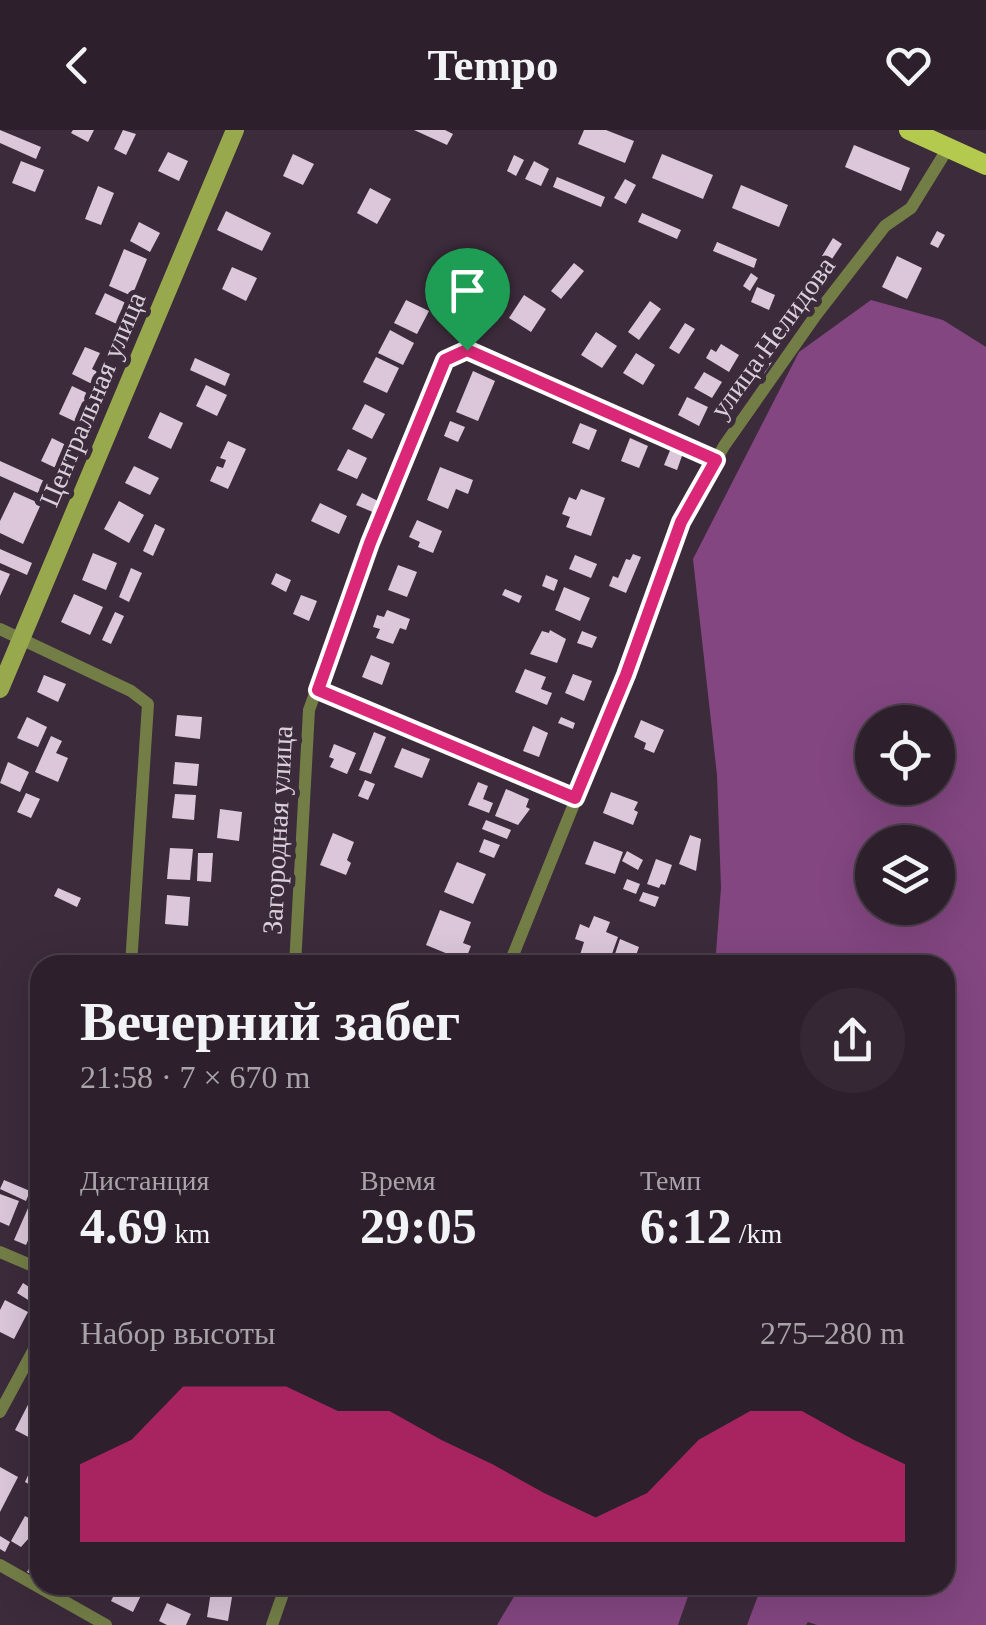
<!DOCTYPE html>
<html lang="ru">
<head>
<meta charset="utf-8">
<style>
	body { margin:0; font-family:"Times New Roman",serif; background:#352834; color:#f1f3f6; height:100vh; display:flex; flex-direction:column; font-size:38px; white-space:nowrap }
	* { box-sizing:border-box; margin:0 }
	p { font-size:32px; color:#a7a3a9 }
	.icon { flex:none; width:55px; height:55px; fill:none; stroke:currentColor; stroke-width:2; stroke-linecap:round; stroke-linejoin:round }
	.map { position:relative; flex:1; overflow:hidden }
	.side { position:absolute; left:30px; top:825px; width:925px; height:640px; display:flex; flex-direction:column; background:#2d202c; border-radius:30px; box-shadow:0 10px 40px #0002,0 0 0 2px #483e48 }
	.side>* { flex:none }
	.controls { position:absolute; left:855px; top:575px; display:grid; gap:20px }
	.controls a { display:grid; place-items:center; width:100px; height:100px; border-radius:50%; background:#2d202c; box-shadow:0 10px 40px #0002,0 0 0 2px #483e48; font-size:50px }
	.pin { position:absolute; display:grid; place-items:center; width:85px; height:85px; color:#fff; margin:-102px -42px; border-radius:50% 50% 50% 0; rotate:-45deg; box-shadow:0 0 10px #0007 }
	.pin .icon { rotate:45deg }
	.round { display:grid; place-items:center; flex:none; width:105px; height:105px; border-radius:52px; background:#352834 }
	.headline { display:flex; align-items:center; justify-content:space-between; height:170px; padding:0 50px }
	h1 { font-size:55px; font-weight:700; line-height:75px }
	.stats { display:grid; grid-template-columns:repeat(3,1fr); gap:15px; height:170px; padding:10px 50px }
	.stats div { display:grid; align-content:center }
	.stats b { font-size:50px; font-weight:700 }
	.stats small { font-size:28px; font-weight:400 }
	.stats p { font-size:28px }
	.chart { height:280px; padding:20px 50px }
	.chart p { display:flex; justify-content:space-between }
	.chart svg { width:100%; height:180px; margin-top:10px; fill:#db2777; opacity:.7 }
	header { display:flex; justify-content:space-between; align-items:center; height:130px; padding:0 50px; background:#2d202c; font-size:45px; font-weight:700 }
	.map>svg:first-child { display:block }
	.forest { fill:#834681; fill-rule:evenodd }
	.building { fill:#dbc6da }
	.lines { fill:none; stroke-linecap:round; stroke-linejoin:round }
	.street { stroke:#737e47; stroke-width:12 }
	.secondary { stroke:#98a94d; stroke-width:18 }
	.primary { stroke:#b4ca4f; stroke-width:20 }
	.route-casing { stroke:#fff; stroke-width:20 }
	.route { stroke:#db2777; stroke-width:12 }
	.labels { text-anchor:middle; stroke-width:10; stroke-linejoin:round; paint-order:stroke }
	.street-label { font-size:28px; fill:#dad0da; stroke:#3c2b3b }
</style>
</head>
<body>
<header><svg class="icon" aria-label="back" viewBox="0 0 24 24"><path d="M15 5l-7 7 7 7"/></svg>Tempo<svg class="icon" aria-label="heart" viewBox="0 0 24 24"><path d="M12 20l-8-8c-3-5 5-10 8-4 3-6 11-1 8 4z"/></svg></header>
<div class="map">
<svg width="986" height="1495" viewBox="0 0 986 1495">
	<rect width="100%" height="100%" fill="#3c2b3b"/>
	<g class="forest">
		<path d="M871,170L943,190L986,217V1495H817L808,1492L806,1495H747L762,1455H945V835H715L721,758L717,645L693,429L799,222ZM872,592H938V658H872ZM872,712H938V778H872Z"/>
		<polygon points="521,1455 692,1455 678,1495 497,1495"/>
	</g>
	<g class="building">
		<polygon points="0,0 41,17 36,29 0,13"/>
		<polygon points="73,0 94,0 88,12 71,3"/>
		<polygon points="123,0 136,4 126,25 114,19"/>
		<polygon points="414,0 445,0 453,4 447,15"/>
		<polygon points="584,0 606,0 634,11 625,33 578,14"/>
		<polygon points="854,15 910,38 901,61 845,37"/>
		<polygon points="168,22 188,31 179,51 158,41"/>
		<polygon points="293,24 314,34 303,55 283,46"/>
		<polygon points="662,24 713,45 703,69 652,48"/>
		<polygon points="514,25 524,30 516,46 507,41"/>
		<polygon points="21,31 44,40 35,62 12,53"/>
		<polygon points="534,31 549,39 541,56 525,49"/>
		<polygon points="557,47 605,67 601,77 553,57"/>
		<polygon points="625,49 636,55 626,74 614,68"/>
		<polygon points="741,55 788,75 779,97 732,78"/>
		<polygon points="98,56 114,63 101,95 85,89"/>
		<polygon points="370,58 391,69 377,94 357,83"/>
		<polygon points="226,81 271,103 262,121 217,100"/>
		<polygon points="642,83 681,100 677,109 638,92"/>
		<polygon points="139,92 160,103 150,122 130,111"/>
		<polygon points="937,101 945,105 938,118 930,114"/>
		<polygon points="833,108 842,114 830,132 822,126"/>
		<polygon points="717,112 757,129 754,138 713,121"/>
		<polygon points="124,119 147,129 132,166 109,156"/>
		<polygon points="897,126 922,138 907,169 882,157"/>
		<polygon points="574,133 584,141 561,169 551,161"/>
		<polygon points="232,137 257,148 246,171 222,159"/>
		<polygon points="751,143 758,148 750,161 743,156"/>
		<polygon points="757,157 775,165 769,180 751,172"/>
		<polygon points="105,163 128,174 119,195 95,184"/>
		<polygon points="524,165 546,179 531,202 509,188"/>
		<polygon points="406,170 429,181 417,204 394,193"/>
		<polygon points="650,171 661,179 639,210 628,202"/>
		<polygon points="685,193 695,199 679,224 669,218"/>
		<polygon points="390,200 414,213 403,235 378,223"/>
		<polygon points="596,202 617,216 602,238 581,225"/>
		<polygon points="721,214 739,225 729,242 706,228 711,219 716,222"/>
		<polygon points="85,217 100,223 92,239 102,244 96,256 72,244"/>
		<polygon points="636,223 655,235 643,255 623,243"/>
		<polygon points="760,223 772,232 762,247 750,238"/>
		<polygon points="376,227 399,238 387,263 363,252"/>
		<polygon points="195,228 230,244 225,256 190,240"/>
		<polygon points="473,241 495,251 478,291 456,282"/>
		<polygon points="704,242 722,252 712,268 694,258"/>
		<polygon points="206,255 227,265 217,286 196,276"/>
		<polygon points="72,256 91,265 78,293 59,284"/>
		<polygon points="687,267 708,277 699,296 678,285"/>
		<polygon points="365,274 385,284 372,309 352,299"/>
		<polygon points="160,282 183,293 171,319 148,308"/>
		<polygon points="450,291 465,297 458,312 444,306"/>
		<polygon points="580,293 597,300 589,320 572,313"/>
		<polygon points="52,308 70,317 60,340 41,331"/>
		<polygon points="630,308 648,316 639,338 621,331"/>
		<polygon points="228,311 246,319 228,359 210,351 217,336 223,338 226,330 220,328"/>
		<polygon points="671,318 683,323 677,340 664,335"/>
		<polygon points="348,319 367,328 357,349 337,340"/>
		<polygon points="0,331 62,359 56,371 0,346"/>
		<polygon points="134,336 159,348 150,365 125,353"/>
		<polygon points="440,337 473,350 468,364 456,359 448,379 427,370"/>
		<polygon points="581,359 605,368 591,406 566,397 570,387 562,384 569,367 576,370"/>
		<polygon points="14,362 41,374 23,414 0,403 0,391"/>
		<polygon points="362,363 380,372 375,383 356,375"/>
		<polygon points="119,371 144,385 129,413 104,399"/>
		<polygon points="320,373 347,386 339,404 311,391"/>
		<polygon points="417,390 442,401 433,423 418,417 420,412 409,407"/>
		<polygon points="155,394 165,399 153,426 143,421"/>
		<polygon points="0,419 32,433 27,445 0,433"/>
		<polygon points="93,423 117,433 106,460 82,450"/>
		<polygon points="633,424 641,427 626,463 609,456 613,446 618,448 626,429 630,430"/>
		<polygon points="575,425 597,434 591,448 569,439"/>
		<polygon points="398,435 417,442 407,467 388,460"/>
		<polygon points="131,438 142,443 129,472 119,467"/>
		<polygon points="0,440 10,444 0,466"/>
		<polygon points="276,443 291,450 286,462 271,454"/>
		<polygon points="546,445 558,450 554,461 542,456"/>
		<polygon points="564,457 590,468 580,491 555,480"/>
		<polygon points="505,459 522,466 519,473 502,465"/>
		<polygon points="74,464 103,477 90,505 61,492"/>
		<polygon points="301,465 317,471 309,491 293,484"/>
		<polygon points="387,480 410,489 406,500 400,498 393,514 376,508 380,499 373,497 377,485 384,487"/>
		<polygon points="115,482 124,486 111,514 102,510"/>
		<polygon points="550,500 566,509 557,533 530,524 542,501 549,503"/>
		<polygon points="582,501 597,507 592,518 577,513"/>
		<polygon points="371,525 390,533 382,555 362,547"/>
		<polygon points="525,539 546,547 541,559 552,563 547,575 515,562"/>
		<polygon points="573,544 592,551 584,571 565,563"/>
		<polygon points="44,545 66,554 58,572 37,562"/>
		<polygon points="177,585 202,587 200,609 175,606"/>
		<polygon points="27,587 47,597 38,617 17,608"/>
		<polygon points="561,587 575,593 573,599 558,593"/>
		<polygon points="641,590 664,600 654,623 644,619 646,613 634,607"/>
		<polygon points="533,596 548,603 539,627 523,621"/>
		<polygon points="374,602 386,607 371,644 359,640"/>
		<polygon points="51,606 62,611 56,623 68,628 58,652 35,642"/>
		<polygon points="334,614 356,623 347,644 330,637 334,629 329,627"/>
		<polygon points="402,618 430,629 422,648 394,637"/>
		<polygon points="8,632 29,642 20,662 0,653"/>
		<polygon points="175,632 199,634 197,656 173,654"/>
		<polygon points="365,650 375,654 368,670 358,666"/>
		<polygon points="478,652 488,656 483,669 493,673 489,683 468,675"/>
		<polygon points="506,659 529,669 526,677 530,679 518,695 495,686"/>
		<polygon points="611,662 638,672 634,680 638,682 633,695 603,683"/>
		<polygon points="26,663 40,669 31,688 17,682"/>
		<polygon points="175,664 196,665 194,690 172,688"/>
		<polygon points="220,679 242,682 239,711 217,708"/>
		<polygon points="486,690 511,700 507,709 482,699"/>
		<polygon points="333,703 354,712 347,730 351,733 346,745 320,735"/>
		<polygon points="690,705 701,709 696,741 679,734"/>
		<polygon points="484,709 500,715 494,728 479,722"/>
		<polygon points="594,711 623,722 615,744 585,734"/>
		<polygon points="170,718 193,719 190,750 167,749"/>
		<polygon points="627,721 643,730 638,740 622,731"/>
		<polygon points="198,723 213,723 211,752 197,751"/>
		<polygon points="656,729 672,735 665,755 661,754 659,758 647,754"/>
		<polygon points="457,732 486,744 473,774 444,762"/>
		<polygon points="627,749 640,754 636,764 623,759"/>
		<polygon points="58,758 81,768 77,777 54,766"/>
		<polygon points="643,762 659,767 655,777 639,771"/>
		<polygon points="167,765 190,767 188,796 165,794"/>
		<polygon points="440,780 471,792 463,813 471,816 465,831 426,815"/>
		<polygon points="594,786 610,792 606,802 618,807 608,835 580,825 584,812 575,809 580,794 589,798"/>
		<polygon points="620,809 639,817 633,834 614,827"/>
		<polygon points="4,1050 30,1061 26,1071 0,1059"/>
		<polygon points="0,1064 19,1071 9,1096 0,1092"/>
		<polygon points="32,1069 40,1073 40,1082 26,1115 14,1110"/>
		<polygon points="23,1153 40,1164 38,1176 17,1163"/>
		<polygon points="5,1170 28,1182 14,1209 0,1202 0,1180"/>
		<polygon points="33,1265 40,1268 40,1313 15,1300"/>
		<polygon points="0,1337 18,1347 0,1382"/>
		<polygon points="30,1341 39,1347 34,1357 25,1352"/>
		<polygon points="25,1386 34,1391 31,1397 36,1400 21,1417 11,1411"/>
		<polygon points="0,1406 10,1412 5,1422 0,1419"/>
		<polygon points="40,1419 40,1441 37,1447 27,1442"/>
		<polygon points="119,1455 146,1455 133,1482 111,1471"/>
		<polygon points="212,1455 234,1455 228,1491 207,1487"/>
		<polygon points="705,1455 718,1455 715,1465 703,1461"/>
		<polygon points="167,1473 191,1484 186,1495 167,1495 159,1491"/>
	</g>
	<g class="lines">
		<g class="street">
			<polyline points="0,499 131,561 148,574 131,835"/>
			<polyline points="318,560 575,668"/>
			<polyline points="295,835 309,580 370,413 445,231 467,220 716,330"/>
			<polyline points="509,835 626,545 681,392 724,316 816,185 885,96 911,78 948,18"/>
			<polyline points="0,1122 40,1139"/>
			<polyline points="0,1282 40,1208"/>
			<polyline points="0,1435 106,1495"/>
			<polyline points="272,1495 286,1455"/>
		</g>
		<polyline class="secondary" points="0,559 235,0"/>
		<polyline class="primary" points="909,0 986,35"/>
	</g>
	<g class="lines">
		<defs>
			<polygon id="route" points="467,220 716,330 681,392 626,545 575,668 318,560 370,413 445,230"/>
		</defs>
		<use href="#route" class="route-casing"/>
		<use href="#route" class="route"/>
	</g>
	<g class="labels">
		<g class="street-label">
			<text transform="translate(772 207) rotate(-54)" y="10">улица Нелидова</text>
			<text transform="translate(92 269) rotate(-67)" y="10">Центральная улица</text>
			<text transform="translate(277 700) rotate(-87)" y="10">Загородная улица</text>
		</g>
	</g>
</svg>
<div class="controls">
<a><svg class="icon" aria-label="locate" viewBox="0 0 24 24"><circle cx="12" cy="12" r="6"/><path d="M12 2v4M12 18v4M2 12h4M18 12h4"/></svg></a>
<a><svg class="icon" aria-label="layers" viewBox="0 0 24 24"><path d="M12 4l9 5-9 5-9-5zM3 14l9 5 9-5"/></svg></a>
</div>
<div class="pin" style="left:467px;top:220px;background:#1e9e55"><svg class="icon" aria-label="arrive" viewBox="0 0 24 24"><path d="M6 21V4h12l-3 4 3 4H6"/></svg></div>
<section class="side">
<div class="headline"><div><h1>Вечерний забег</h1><p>21:58 · 7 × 670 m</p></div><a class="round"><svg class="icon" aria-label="share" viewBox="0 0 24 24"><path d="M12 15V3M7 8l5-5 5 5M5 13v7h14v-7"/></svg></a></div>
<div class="stats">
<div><p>Дистанция</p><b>4.69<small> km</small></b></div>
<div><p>Время</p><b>29:05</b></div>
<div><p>Темп</p><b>6:12<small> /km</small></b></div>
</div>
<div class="chart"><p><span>Набор высоты</span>275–280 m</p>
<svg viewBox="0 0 160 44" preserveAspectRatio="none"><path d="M0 44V25L10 19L20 6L30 6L40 6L50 12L60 12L70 19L80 25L90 32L100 38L110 32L120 19L130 12L140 12L150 19L160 25V44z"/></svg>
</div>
</section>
</div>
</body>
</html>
